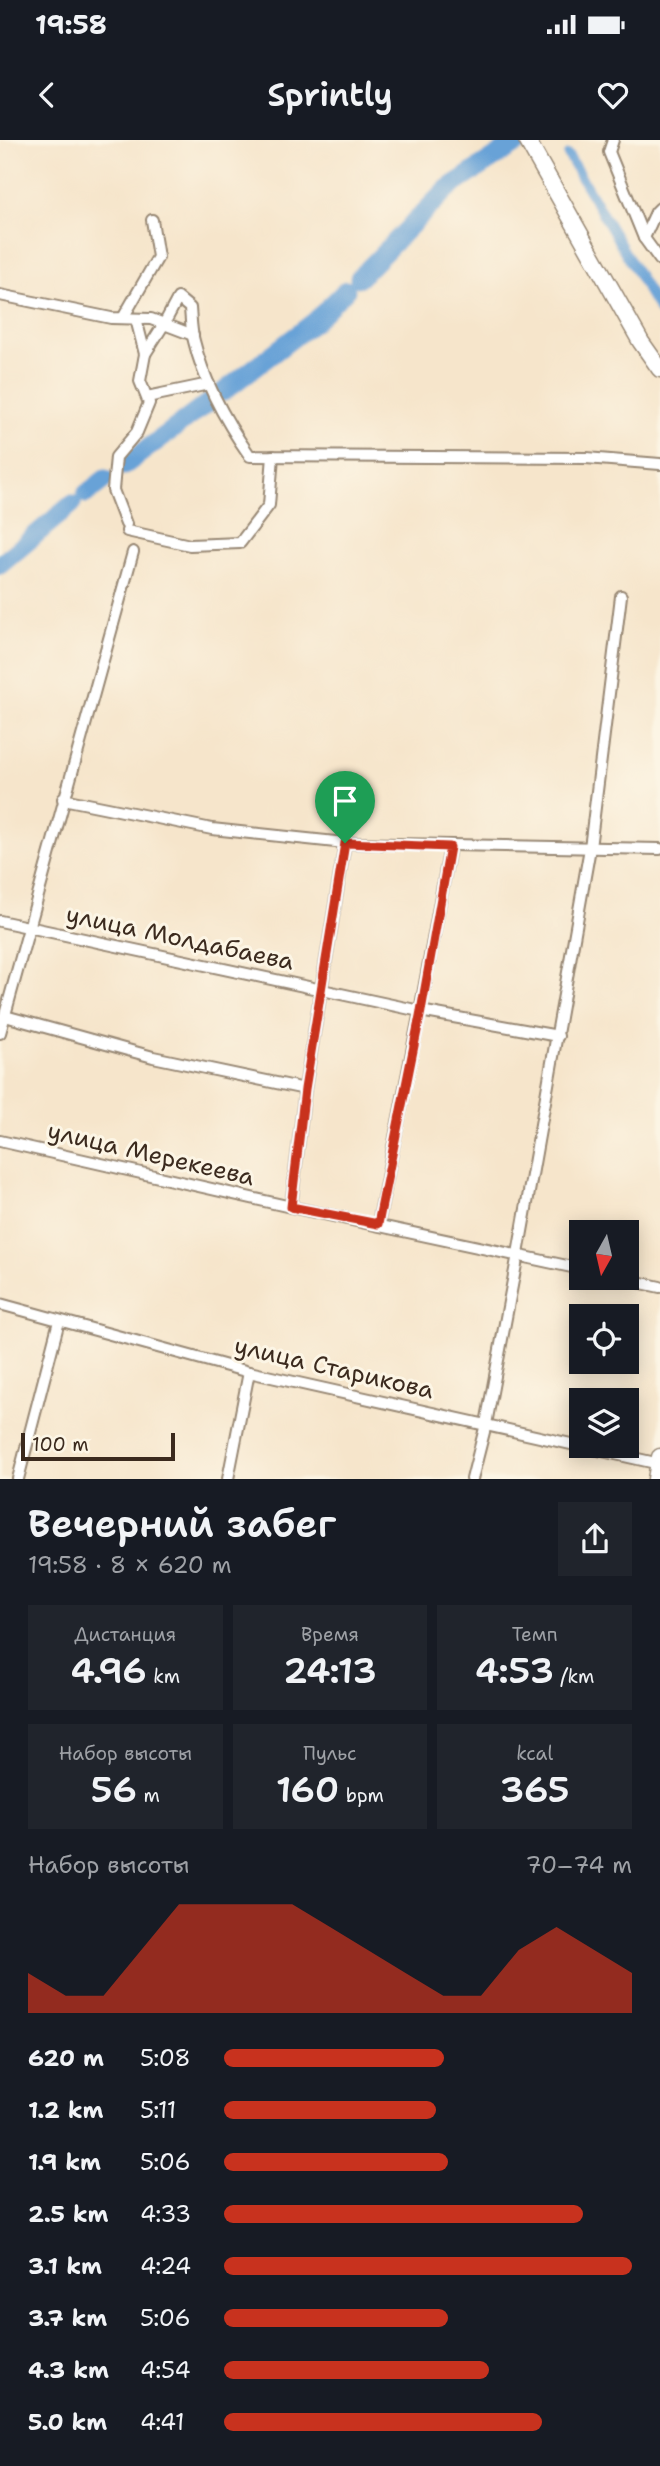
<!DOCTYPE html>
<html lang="ru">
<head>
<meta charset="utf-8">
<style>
	body { margin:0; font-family:"Shantell Sans",sans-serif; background:#20242c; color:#f1f3f6; height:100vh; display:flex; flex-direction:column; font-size:26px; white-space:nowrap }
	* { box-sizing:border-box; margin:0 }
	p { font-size:23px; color:#9ea1a6 }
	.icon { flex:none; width:38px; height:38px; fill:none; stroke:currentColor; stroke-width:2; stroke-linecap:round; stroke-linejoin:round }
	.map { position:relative; height:1339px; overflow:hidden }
	.sheet { display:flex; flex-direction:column; background:#171b24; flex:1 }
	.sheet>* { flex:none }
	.needle { width:46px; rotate:188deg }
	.buttons { position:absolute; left:569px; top:1080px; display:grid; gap:14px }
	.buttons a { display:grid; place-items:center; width:70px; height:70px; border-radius:0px; background:#171b24; box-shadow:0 4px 18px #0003; font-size:35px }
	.scale { position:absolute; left:21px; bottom:18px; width:154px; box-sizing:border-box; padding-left:7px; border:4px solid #3b2a1e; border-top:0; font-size:19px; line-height:24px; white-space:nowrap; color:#3b2a1e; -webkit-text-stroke:5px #fcf5e5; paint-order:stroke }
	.pin { position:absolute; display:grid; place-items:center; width:60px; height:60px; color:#fff; margin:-72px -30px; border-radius:50% 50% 50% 0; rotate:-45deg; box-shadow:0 0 7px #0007 }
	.pin .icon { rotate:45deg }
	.round { display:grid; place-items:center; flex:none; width:74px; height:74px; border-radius:0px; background:#20242c }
	.summary { display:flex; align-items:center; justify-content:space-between; height:119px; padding:0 28px }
	h1 { font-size:38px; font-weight:600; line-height:52px }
	.stats { display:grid; grid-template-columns:repeat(3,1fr); gap:10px; height:119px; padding:7px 28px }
	.stats div { display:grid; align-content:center; border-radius:0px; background:#20242c; text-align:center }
	.stats b { font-size:35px; font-weight:600 }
	.stats small { font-size:19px; font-weight:400 }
	.stats p { font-size:19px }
	.chart { height:196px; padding:14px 28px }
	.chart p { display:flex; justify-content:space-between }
	.chart svg { width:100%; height:126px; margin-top:7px; fill:#c8321e; opacity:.7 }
	ul { padding:0 28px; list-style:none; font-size:23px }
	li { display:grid; grid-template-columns:112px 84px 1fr; align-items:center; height:52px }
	li i { height:18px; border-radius:9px; background:#c8321e }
	.status { display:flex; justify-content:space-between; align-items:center; height:49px; padding:0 35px; background:#171b24; direction:ltr }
	.status svg { height:19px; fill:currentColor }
	header { display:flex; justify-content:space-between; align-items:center; height:91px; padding:0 28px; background:#171b24; font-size:32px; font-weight:600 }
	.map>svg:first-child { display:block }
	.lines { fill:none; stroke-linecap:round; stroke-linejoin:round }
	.canal { stroke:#67a2d7; stroke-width:10 }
	.river { stroke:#67a2d7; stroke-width:19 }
	.street-casing { stroke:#988874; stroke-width:14 }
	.secondary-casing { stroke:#988874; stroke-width:19 }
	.street { stroke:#fff; stroke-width:10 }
	.secondary { stroke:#fff; stroke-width:16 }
	.route-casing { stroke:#fff; stroke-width:14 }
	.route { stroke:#c8321e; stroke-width:9 }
	.labels { text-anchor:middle; stroke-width:6; stroke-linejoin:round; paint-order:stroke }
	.street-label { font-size:24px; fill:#3b2a1e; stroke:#fcf5e5 }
</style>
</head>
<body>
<div class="status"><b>19:58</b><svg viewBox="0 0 49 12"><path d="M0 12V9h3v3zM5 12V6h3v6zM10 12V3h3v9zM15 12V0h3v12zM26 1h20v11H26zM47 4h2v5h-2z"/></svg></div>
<header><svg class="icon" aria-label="back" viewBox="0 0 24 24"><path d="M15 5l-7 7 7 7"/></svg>Sprintly<svg class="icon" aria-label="heart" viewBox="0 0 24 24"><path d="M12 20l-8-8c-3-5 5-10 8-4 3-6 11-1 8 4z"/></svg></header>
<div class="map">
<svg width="660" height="1339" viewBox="0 0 660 1339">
	<rect width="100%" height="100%" fill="#fcf5e5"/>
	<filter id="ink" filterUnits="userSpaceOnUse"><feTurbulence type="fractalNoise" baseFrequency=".0143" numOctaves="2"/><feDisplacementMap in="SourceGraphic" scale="14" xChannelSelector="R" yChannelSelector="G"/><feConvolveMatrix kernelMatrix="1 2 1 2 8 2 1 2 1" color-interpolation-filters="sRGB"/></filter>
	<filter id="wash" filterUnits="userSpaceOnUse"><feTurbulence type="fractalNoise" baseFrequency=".00686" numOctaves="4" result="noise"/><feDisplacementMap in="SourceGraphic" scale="28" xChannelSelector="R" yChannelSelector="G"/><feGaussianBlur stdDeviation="1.57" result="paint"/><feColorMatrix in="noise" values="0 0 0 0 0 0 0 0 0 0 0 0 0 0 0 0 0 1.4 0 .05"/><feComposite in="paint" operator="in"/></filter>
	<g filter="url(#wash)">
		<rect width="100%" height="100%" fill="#f6e5cb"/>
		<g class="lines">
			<polyline class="canal" points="568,15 660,172"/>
			<g class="river">
				<polyline points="359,138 447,49 518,2"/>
				<polyline points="223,252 315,181 346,150"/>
				<polyline points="124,326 208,263"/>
				<polyline points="86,354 105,339"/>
				<polyline points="0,425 72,364"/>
			</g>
		</g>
	</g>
	<g filter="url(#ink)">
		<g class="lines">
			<defs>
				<g id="street">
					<polyline points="613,0 609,12 644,98 660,120"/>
					<polyline points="644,98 656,72 660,68"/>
					<polyline points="0,155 111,178 151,179 193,195"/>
					<polyline points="123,178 158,117 152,80"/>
					<path d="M145,214L164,184L178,158L190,168C191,179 191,191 194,201C204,242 226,282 250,316L586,318L660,324"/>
					<polyline points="147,257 209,244"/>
					<polyline points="126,384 113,350 116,317 137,292 149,263 140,241 145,214 136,179"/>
					<polyline points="127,391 190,405 240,403 269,365 273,316"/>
					<polyline points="63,659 212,689 345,703 660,709"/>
					<polyline points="0,781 420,871 558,896"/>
					<polyline points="5,876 153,917 305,949"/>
					<polyline points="0,893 133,412"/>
					<polyline points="0,1001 291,1067 581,1129"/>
					<polyline points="291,1067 305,949 345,703"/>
					<polyline points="378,1084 420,871 450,707"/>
					<polyline points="619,1138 660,1147"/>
					<polyline points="0,1164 249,1232 660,1324"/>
					<polyline points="18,1339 59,1181"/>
					<polyline points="228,1339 249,1232"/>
					<polyline points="472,1339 486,1284 518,1114 590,708 621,456"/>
				</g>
				<g id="secondary">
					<polyline points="527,0 641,202 660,229"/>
					<polyline points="656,1339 660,1317"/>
				</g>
			</defs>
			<use href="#street" class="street-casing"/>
			<use href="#secondary" class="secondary-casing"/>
			<use href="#street" class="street"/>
			<use href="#secondary" class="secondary"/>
		</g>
	</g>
	<g class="lines" filter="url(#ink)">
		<defs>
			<polygon id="route" points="345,703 450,707 421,871 378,1084 291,1067 305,949"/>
		</defs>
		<use href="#route" class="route-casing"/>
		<use href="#route" class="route"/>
	</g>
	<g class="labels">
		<g class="street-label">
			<text transform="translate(180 798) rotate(12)" y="8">улица Молдабаева</text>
			<text transform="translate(151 1014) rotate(13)" y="8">улица Мерекеева</text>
			<text transform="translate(334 1228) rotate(13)" y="8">улица Старикова</text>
		</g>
	</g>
</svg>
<div class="buttons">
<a><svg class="needle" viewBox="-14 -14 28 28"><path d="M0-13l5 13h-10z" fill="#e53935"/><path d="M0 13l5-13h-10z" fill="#9ea1a6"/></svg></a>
<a><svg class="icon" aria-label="locate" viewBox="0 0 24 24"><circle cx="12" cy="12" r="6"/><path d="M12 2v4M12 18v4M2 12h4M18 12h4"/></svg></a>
<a><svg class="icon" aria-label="layers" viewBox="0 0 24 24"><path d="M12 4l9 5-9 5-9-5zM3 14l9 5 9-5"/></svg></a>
</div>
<div class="scale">100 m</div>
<div class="pin" style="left:345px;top:703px;background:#1e9e55"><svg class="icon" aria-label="arrive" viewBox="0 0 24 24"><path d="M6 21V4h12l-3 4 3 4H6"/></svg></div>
</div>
<section class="sheet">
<div class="summary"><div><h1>Вечерний забег</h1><p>19:58 · 8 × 620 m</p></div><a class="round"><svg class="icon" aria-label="share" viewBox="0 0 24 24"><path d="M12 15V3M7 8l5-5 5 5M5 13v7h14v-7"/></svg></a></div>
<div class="stats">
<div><p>Дистанция</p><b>4.96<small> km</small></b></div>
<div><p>Время</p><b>24:13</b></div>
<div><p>Темп</p><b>4:53<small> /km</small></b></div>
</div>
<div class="stats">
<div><p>Набор высоты</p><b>56<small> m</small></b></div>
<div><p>Пульс</p><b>160<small> bpm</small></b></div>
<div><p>kcal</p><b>365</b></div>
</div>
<div class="chart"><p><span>Набор высоты</span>70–74 m</p>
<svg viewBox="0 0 160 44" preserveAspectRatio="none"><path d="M0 44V30L10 38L20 38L30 22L40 6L50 6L60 6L70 6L80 14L90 22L100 30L110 38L120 38L130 22L140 14L150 22L160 30V44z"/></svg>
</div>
<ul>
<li><b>620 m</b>5:08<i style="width:54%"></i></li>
<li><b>1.2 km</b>5:11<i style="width:52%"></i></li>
<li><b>1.9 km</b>5:06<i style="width:55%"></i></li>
<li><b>2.5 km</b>4:33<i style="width:88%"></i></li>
<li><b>3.1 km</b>4:24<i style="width:100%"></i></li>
<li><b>3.7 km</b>5:06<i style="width:55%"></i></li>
<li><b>4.3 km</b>4:54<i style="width:65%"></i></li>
<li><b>5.0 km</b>4:41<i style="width:78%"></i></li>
</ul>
</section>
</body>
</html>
